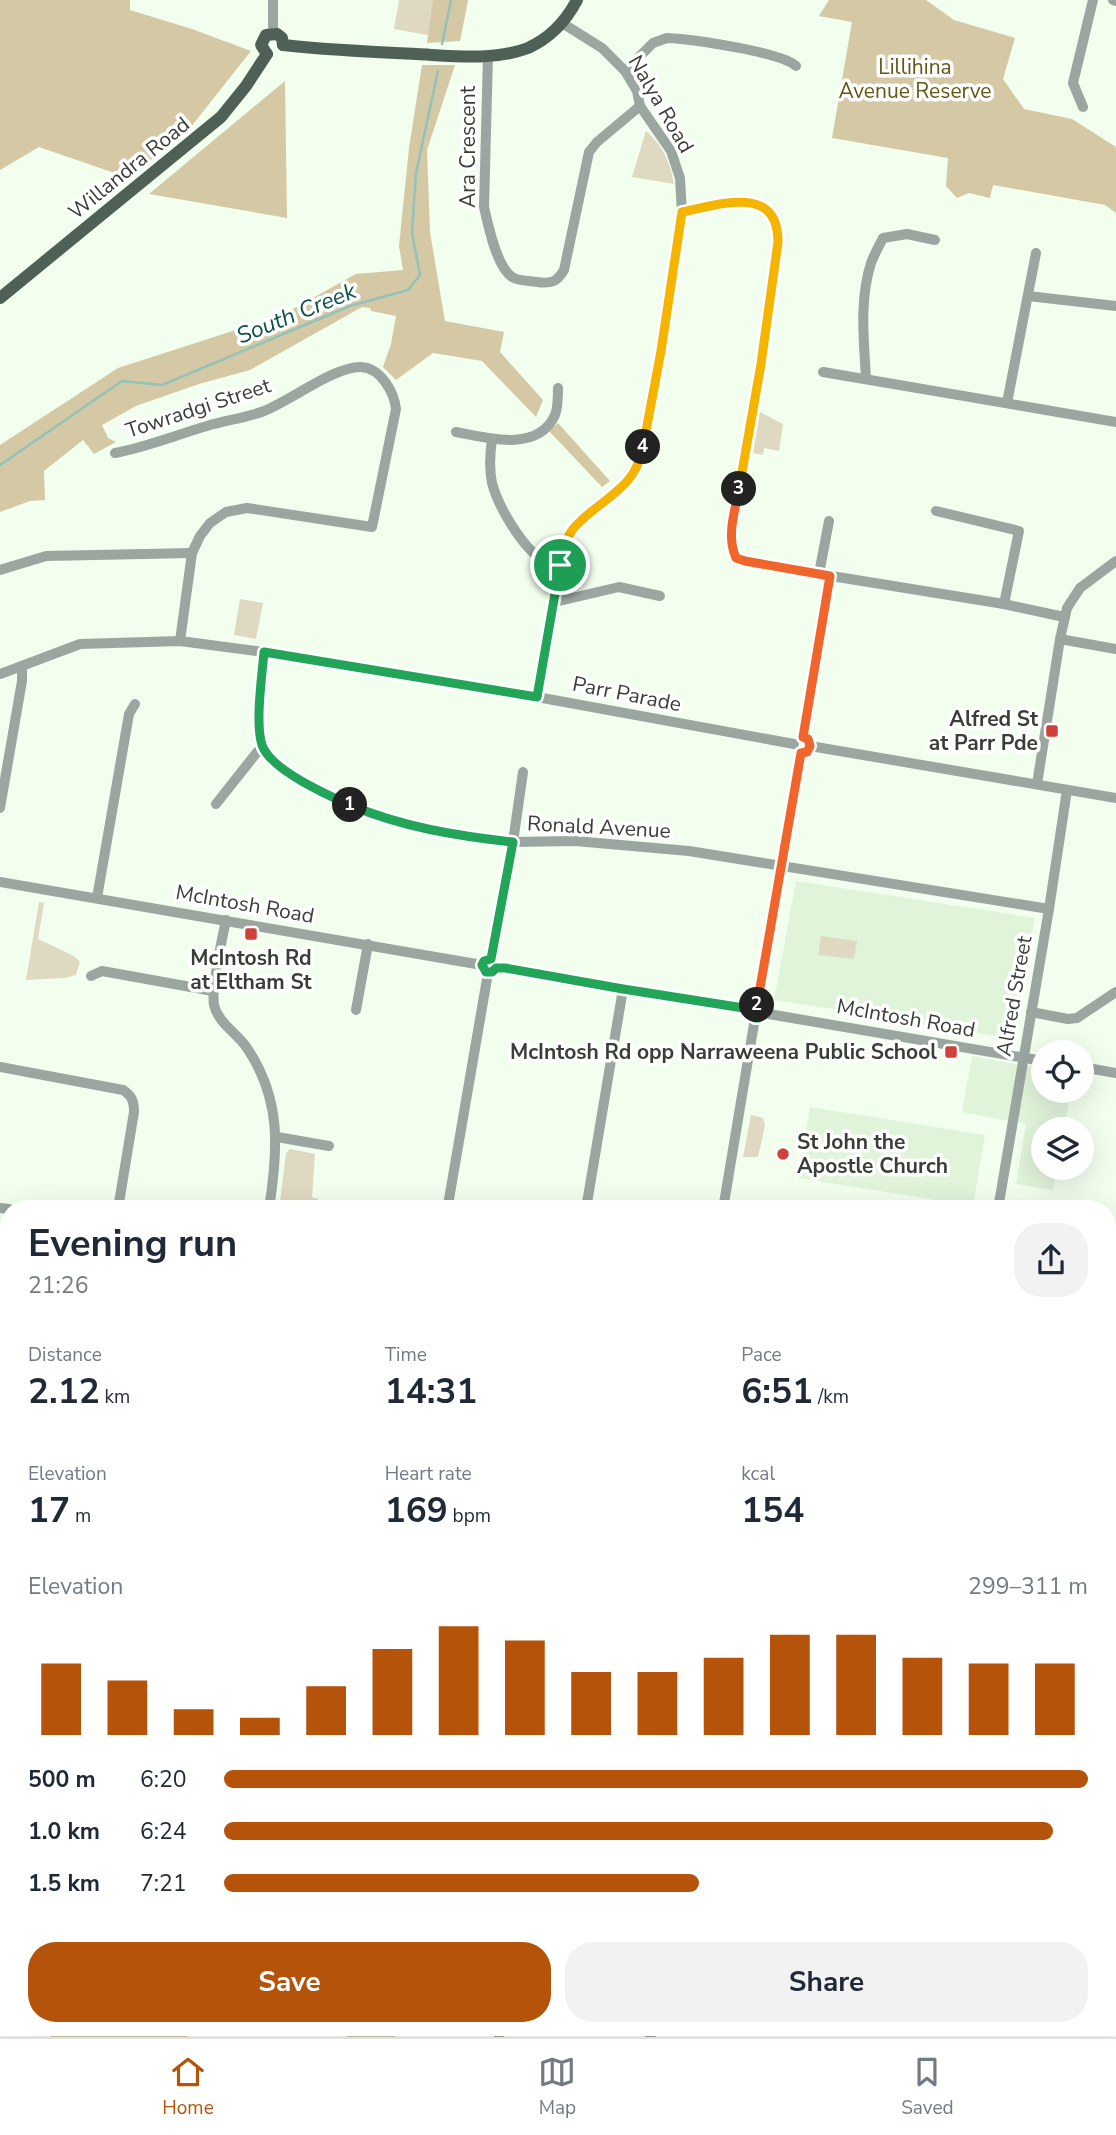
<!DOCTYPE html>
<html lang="en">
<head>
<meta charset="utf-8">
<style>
	body { margin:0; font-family:"Nunito Sans",sans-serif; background:#f2f2f3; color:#1f2937; height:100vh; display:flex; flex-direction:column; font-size:26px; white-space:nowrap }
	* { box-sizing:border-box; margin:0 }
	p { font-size:23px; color:#747a83 }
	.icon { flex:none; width:38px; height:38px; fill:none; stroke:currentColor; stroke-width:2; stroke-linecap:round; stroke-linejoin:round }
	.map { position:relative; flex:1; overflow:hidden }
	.sheet { position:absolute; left:0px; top:1200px; width:1116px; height:836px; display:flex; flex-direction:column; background:#fff; border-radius:28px 28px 0 0; box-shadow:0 7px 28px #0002 }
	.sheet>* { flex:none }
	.buttons { position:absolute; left:1031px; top:1040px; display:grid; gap:14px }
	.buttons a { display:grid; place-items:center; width:63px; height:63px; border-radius:50%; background:#fff; box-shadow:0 7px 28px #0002; font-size:35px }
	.pin { position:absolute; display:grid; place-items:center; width:60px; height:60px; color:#fff; margin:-30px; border:4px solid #fff; border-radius:50%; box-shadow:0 2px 7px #0007 }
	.km { position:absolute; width:35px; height:35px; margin:-18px; border-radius:50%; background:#222; color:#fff; font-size:19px; line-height:35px; text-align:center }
	.round { display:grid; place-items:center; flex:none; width:74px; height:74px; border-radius:28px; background:#f2f2f3 }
	.head { display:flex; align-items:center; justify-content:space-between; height:119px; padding:0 28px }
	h1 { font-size:38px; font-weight:700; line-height:52px }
	.stats { display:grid; grid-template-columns:repeat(3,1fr); gap:10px; height:119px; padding:7px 28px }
	.stats div { display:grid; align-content:center }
	.stats b { font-size:35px; font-weight:700 }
	.stats small { font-size:19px; font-weight:400 }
	.stats p { font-size:19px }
	.chart { height:196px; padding:14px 28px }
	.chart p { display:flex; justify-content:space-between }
	.chart svg { width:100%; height:126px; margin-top:7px; stroke:#b45309; stroke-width:6 }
	.action { display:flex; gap:14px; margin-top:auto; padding:14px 28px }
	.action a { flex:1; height:80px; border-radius:28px; background:#b45309; color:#fff; font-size:28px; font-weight:700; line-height:80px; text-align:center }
	.action a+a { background:#f2f2f3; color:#1f2937 }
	ul { padding:0 28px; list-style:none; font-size:23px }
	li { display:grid; grid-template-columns:112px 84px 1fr; align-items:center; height:52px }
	li i { height:18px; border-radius:9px; background:#b45309 }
	.tabs { display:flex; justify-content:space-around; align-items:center; height:98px; border-top:2px solid #e0e1e3; background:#fff; font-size:19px; color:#747a83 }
	.tabs a { display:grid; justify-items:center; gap:4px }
	.tabs .selected { color:#b45309 }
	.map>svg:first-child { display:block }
	.built { fill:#e0f4da }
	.green { fill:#e0d9c2 }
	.forest { fill:#d4c9a4 }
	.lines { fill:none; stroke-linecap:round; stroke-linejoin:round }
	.stream { stroke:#92c2b9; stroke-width:2.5 }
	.minor { stroke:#9ca6a0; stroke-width:10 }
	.major { stroke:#4f6157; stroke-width:12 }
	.highway { stroke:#35493e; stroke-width:14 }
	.split-1-casing { stroke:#fff; stroke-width:14 }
	.split-2-casing { stroke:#fff; stroke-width:14 }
	.split-3-casing { stroke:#fff; stroke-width:14 }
	.split-4-casing { stroke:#fff; stroke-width:14 }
	.split-5-casing { stroke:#fff; stroke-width:14 }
	.split-1 { stroke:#22a559; stroke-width:9 }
	.split-2 { stroke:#22a559; stroke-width:9 }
	.split-3 { stroke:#f0652b; stroke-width:9 }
	.split-4 { stroke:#f5b400; stroke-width:9 }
	.split-5 { stroke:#f5b400; stroke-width:9 }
	.poi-dot { fill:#cf413a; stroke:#fff; stroke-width:2.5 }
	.labels { text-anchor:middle; stroke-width:7; stroke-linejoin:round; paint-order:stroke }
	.park-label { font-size:21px; fill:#655516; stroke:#fff }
	.street-label { font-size:21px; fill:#393f37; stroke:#fff }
	.poi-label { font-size:21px; font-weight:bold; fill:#393f37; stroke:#fff; text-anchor:end }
	.water-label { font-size:23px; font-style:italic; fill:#0c5149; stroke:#fff }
</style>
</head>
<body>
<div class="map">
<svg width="1116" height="2037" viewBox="0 0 1116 2037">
	<rect width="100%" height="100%" fill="#f2feee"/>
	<g class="built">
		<polygon points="796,881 1035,918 1013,1039 893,1018 774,1000"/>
		<polygon points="972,1056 1043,1069 1043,1090 1071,1090 1064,1129 1043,1129 1043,1167 1057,1167 1053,1190 1016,1184 1026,1124 962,1112"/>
		<polygon points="810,1107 985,1135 973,1206 798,1178"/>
		<polygon points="1108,1739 1116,1740 1116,1782 1108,1781"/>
	</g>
	<g class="green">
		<polygon points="399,0 468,0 460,41 394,29"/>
		<path d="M646,131C663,146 670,162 674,184L632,177Z"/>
		<polygon points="760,412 783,424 779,451 764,448 763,455 753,453"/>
		<polygon points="240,599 263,603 256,639 234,635"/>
		<polygon points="39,902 44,903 38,939 74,956 80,962 76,975 64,978 26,980"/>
		<polygon points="821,936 857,941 854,959 818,955"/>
		<polygon points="751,1115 763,1118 765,1126 758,1157 743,1157"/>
		<polygon points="290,1149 315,1154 312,1197 318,1199 316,1209 279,1209 286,1153"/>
		<polygon points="1108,1336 1116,1338 1116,1455 1108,1461"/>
	</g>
	<g class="forest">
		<polygon points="0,0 130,0 130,10 192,29 251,51 190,128 129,178 39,147 0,170"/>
		<polygon points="433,0 468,0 460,41 427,43"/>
		<polygon points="829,0 926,0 954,20 1015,38 1003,79 1024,109 1072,119 1116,147 1116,213 1105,205 993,185 990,198 969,193 957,198 946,186 948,158 832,138 852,22 819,16"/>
		<polygon points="422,65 455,65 427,150 430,232 445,321 504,332 500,352 543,400 536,417 482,361 433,353 396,380 383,367 391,344 396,316 371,311 370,308 362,307 250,370 199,384 136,406 102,425 108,438 116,442 94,454 83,440 44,471 45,500 30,501 0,512 0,445 118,368 282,315 356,274 403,270 399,246 409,148"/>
		<polygon points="285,81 287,218 149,194"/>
		<polygon points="558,423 610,481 602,487 549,431"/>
		<polygon points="9,1679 9,1975 0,1959 0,1851 2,1841 0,1837 0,1682"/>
		<polygon points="46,2028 183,2028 187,2037 51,2037"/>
		<polygon points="342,2028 387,2028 395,2037 347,2037"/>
	</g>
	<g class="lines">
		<g class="stream">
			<polyline points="442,44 451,0"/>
			<polyline points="0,465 122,381 162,385 350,306 408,290 420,275 412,233 416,173 438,71"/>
		</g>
		<g class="minor">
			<polyline points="273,0 273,33"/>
			<polyline points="1113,0 1116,1"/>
			<path d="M488,56L484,207C488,225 497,270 514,278C521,281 530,281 537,282C551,284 557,282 564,270L589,152L597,142L640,106"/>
			<path d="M625,71L653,43L667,38C690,39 782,52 796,66"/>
			<polyline points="1083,107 1073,83 1093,0"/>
			<path d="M682,213C719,205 778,183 778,241L761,364L731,536L732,549L736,558L819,574L1004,604L1064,617"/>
			<polyline points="1028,296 1116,306"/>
			<polyline points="823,372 1116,422"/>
			<path d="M866,379C864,341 859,301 871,263C874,255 879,246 883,238L907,234L935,240"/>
			<polyline points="1007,403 1036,253"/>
			<path d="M456,432C486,438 538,453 555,415C558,408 558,397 558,388"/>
			<path d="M492,439C490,453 489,469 492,483C498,506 522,548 544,561C548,563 555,564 560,565"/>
			<path d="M115,453C147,447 176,435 207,426C226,420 246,418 264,411C290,401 335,366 361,367C381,368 394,392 396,409L372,527L247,508L226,512L210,523L200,536L192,553L180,641"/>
			<polyline points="936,511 1019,531 1004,604"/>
			<polyline points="0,570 46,556 192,553"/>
			<polyline points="819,574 829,521"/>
			<polyline points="555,602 619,587 660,596"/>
			<polyline points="1060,639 1116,649"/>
			<polyline points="264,652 259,731 262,746 269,757 313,789 360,809 410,826 460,836 513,842 575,841 689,851 1049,909"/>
			<polyline points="0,674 80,644 180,641 264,652 537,697 794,744"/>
			<polyline points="537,697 565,545 573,528 594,510 617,493 633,475 641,454 661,351 682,213 680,178 671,151 640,106 637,91 625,71 602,48 562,23"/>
			<polyline points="803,736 830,576"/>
			<polyline points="810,746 1116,798"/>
			<polyline points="1037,784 1060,639 1067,608 1080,588 1116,561"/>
			<polyline points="216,804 262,746"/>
			<polyline points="0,808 22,681 22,666"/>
			<polyline points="0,882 482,965"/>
			<polyline points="97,898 129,714 135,704"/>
			<path d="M226,920C222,939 211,988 214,1005C218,1023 237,1033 247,1048C282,1100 278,1151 269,1209"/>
			<polyline points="490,959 513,842 523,772"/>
			<polyline points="496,968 750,1009"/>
			<polyline points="91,976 102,971 213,991"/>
			<polyline points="757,1004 801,753"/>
			<polyline points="356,1010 368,944"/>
			<polyline points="1031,1012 1068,1019 1077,1018 1116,992"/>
			<polyline points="763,1013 1043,1061"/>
			<path d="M0,1067L123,1090C132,1096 134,1101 134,1112L118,1209"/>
			<polyline points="1082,1067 1116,1073"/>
			<polyline points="277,1137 329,1146"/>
			<polyline points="448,1205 488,973"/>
			<polyline points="0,1208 9,1209"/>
			<polyline points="586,1209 623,989"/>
			<polyline points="723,1209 755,1018"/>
			<polyline points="998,1209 1049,909 1067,790"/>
			<polyline points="0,1324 9,1326"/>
			<polyline points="0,1434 9,1435"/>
			<polyline points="1108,1476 1116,1470"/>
			<polyline points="0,1544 9,1546"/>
			<polyline points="0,1602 9,1594"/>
			<polyline points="1108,1684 1116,1685"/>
			<polyline points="1108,1961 1116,1957"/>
			<polyline points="499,2037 500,2028"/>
			<polyline points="650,2037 654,2028"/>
		</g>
		<g class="major">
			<path d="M283,45C328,50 372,52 417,54C453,56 494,61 528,48C550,38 566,21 577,0"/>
			<polyline points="267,54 261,45 266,35 277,34 282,38 283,45"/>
			<polyline points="0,298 221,117 246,86 267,54"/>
		</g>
		<g class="highway">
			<polyline points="0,1651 9,1649"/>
			<polyline points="0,1668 9,1666"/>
			<polyline points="1108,1816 1116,1822"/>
			<polyline points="1108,1836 1116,1843"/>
		</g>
	</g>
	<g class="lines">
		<defs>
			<path id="split-1" d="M350,805C327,795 270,769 262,745C255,723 262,676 264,652L537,697L560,565"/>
			<path id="split-2" d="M350,805C402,827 457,836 513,842L491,959L484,961L482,965L486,972H492L496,968H505L623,989L750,1009V1015L755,1018H759L763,1013L762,1007L757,1005"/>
			<path id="split-3" d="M739,489C735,511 726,536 736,558L745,561L830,576L803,737L808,739L810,746L807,752L801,753L757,1005"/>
			<path id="split-4" d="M643,447L661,351L682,212C719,205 778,183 778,242L761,364L739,489"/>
			<path id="split-5" d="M560,565C563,553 565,539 573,529C576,525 581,521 585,517C611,494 636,485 643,447"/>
		</defs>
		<use href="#split-1" class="split-1-casing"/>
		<use href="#split-2" class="split-2-casing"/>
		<use href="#split-3" class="split-3-casing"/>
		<use href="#split-4" class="split-4-casing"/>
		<use href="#split-5" class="split-5-casing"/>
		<use href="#split-1" class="split-1"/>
		<use href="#split-2" class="split-2"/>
		<use href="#split-3" class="split-3"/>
		<use href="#split-4" class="split-4"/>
		<use href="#split-5" class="split-5"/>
	</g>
	<g class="poi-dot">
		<rect x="1045" y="724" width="14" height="14" rx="3.5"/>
		<rect x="244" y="927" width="14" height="14" rx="3.5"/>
		<rect x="944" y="1045" width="14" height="14" rx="3.5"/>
		<circle cx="783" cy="1154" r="7"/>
	</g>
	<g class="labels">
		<g class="park-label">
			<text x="915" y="74">Lillihina<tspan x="915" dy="24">Avenue Reserve</tspan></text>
		</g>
		<g class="street-label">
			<text transform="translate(661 104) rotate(60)" y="7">Nalya Road</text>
			<text transform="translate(468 147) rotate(-90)" y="7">Ara Crescent</text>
			<text transform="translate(129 168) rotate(-39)" y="7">Willandra Road</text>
			<text transform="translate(198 408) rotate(-18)" y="7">Towradgi Street</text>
			<text transform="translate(627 694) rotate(11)" y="7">Parr Parade</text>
			<text transform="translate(599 827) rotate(3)" y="7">Ronald Avenue</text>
			<text transform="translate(245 904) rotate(10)" y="7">McIntosh Road</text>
			<text transform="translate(1014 996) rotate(-80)" y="7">Alfred Street</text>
			<text transform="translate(906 1018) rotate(10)" y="7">McIntosh Road</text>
		</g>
		<g class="poi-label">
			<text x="1038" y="726">Alfred St<tspan x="1038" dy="24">at Parr Pde</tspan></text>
			<text x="251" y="965" text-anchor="middle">McIntosh Rd<tspan x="251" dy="24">at Eltham St</tspan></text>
			<text x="937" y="1059">McIntosh Rd opp Narraweena Public School</text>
			<text x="797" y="1149" text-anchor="start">St John the<tspan x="797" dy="24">Apostle Church</tspan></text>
		</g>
		<g class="water-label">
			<text transform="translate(296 313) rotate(-22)" y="8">South Creek</text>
		</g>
	</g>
</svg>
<div class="buttons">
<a><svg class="icon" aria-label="locate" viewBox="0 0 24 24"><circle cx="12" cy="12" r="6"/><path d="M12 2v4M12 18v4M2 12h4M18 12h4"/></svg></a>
<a><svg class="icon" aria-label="layers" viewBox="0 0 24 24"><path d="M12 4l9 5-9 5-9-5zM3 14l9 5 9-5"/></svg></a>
</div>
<div class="pin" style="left:560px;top:565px;background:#1e9e55"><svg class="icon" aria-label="arrive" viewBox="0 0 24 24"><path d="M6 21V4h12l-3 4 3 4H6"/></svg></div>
<b class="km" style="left:350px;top:805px">1</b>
<b class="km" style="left:757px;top:1005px">2</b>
<b class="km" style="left:739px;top:489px">3</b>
<b class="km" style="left:643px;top:447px">4</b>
<section class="sheet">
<div class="head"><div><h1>Evening run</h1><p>21:26</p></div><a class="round"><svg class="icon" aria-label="share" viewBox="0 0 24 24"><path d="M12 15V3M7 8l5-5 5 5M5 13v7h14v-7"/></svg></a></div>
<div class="stats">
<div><p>Distance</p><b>2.12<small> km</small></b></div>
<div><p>Time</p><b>14:31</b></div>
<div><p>Pace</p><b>6:51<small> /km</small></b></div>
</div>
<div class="stats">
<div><p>Elevation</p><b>17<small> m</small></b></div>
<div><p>Heart rate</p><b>169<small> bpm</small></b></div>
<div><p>kcal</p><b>154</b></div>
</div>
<div class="chart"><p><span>Elevation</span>299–311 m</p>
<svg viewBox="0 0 160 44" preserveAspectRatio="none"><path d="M5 44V19M15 44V25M25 44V35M35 44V38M45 44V27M55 44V14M65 44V6M75 44V11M85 44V22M95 44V22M105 44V17M115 44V9M125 44V9M135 44V17M145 44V19M155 44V19"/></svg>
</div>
<ul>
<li><b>500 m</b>6:20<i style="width:100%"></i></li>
<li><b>1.0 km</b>6:24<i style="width:96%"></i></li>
<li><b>1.5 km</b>7:21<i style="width:55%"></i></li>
</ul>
<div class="action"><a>Save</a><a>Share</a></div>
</section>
</div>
<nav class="tabs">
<a class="selected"><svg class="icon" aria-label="home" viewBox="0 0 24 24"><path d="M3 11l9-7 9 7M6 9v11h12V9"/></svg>Home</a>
<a><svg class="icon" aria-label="map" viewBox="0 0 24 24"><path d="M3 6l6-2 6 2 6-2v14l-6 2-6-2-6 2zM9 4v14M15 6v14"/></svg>Map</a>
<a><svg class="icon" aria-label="saved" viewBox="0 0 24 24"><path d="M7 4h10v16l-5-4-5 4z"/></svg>Saved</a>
</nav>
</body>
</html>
